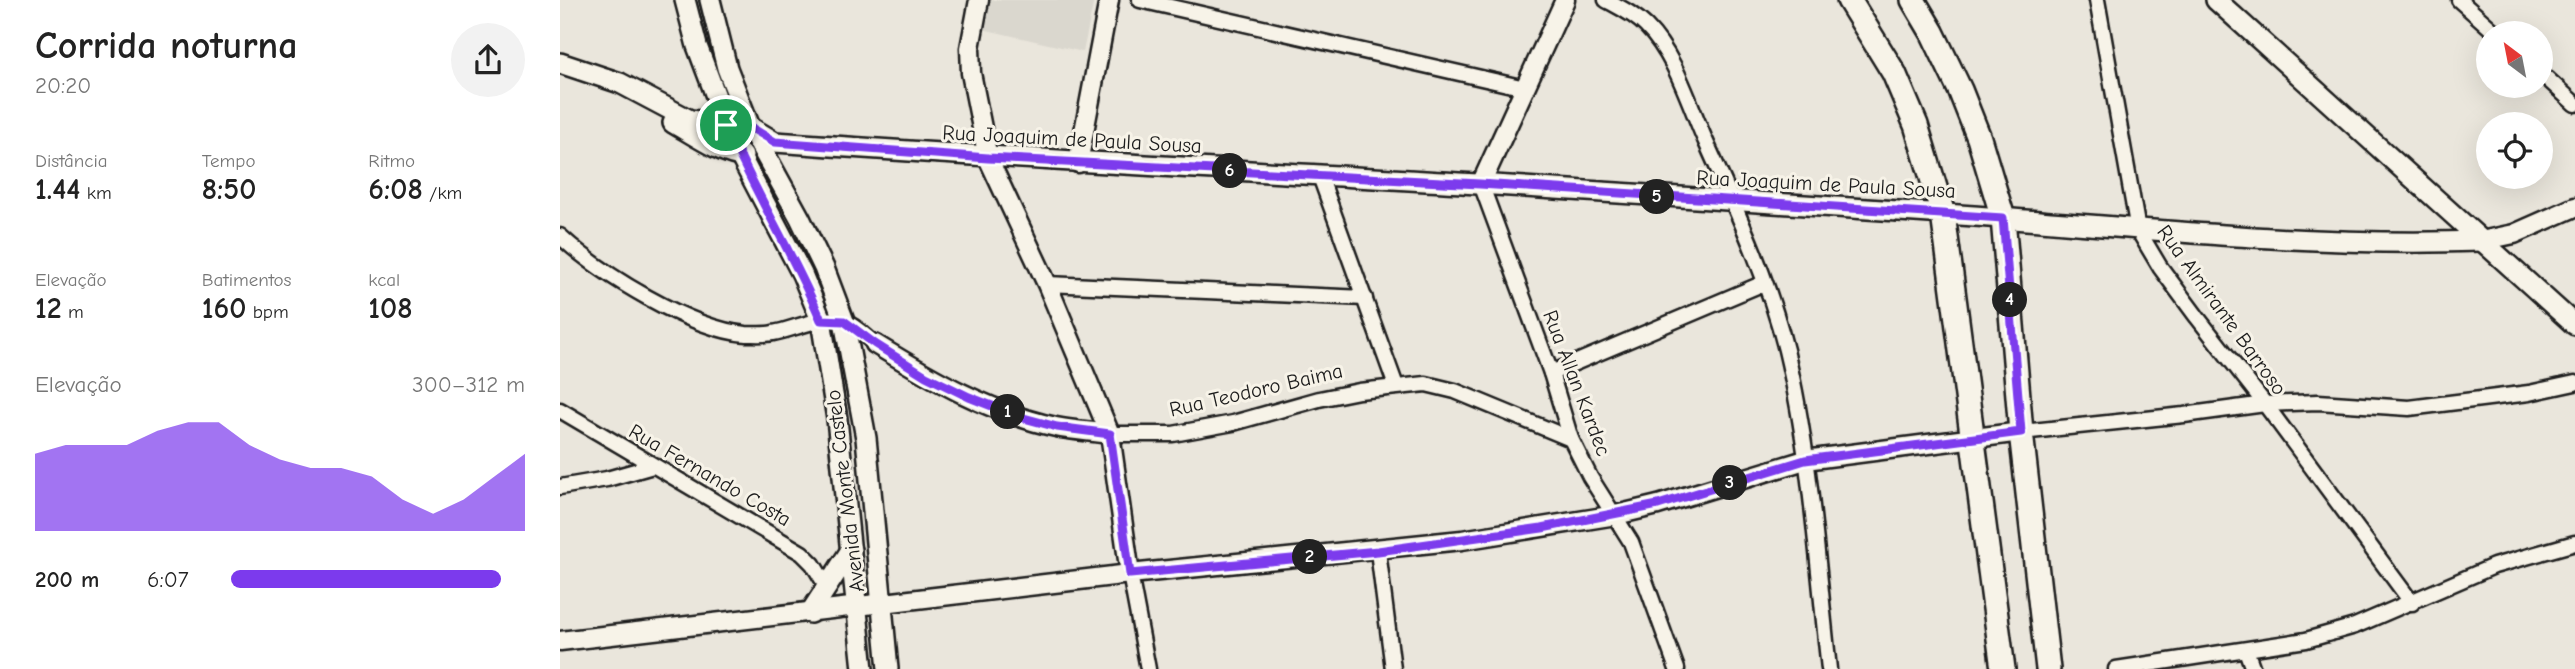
<!DOCTYPE html>
<html lang="pt">
<head>
<meta charset="utf-8">
<style>
	body { margin:0; font-family:"Comic Neue",sans-serif; background:#f2f2f2; color:#222; height:100vh; display:flex; flex-direction:column; font-size:26px; white-space:nowrap }
	* { box-sizing:border-box; margin:0 }
	p { font-size:23px; color:#767676 }
	.icon { flex:none; width:38px; height:38px; fill:none; stroke:currentColor; stroke-width:2; stroke-linecap:round; stroke-linejoin:round }
	.map { position:relative; flex:1; overflow:hidden }
	.side { display:flex; flex-direction:column; background:#fff; width:560px }
	.side>* { flex:none }
	.needle { width:46px; rotate:328deg }
	.controls { position:absolute; left:1916px; top:21px; display:grid; gap:14px }
	.controls a { display:grid; place-items:center; width:77px; height:77px; border-radius:50%; background:#fff; box-shadow:0 7px 28px #0002; font-size:35px }
	.pin { position:absolute; display:grid; place-items:center; width:60px; height:60px; color:#fff; margin:-30px; border:4px solid #fff; border-radius:50%; box-shadow:0 2px 7px #0007 }
	.km { position:absolute; width:35px; height:35px; margin:-18px; border-radius:50%; background:#222; color:#fff; font-size:19px; line-height:35px; text-align:center }
	.round { display:grid; place-items:center; flex:none; width:74px; height:74px; border-radius:37px; background:#f2f2f2 }
	.headline { display:flex; align-items:center; justify-content:space-between; height:119px; padding:0 35px }
	h1 { font-size:38px; font-weight:700; line-height:52px }
	.stats { display:grid; grid-template-columns:repeat(3,1fr); gap:10px; height:119px; padding:7px 35px }
	.stats div { display:grid; align-content:center }
	.stats b { font-size:30px; font-weight:700 }
	.stats small { font-size:19px; font-weight:400 }
	.stats p { font-size:19px }
	.chart { height:196px; padding:14px 35px }
	.chart p { display:flex; justify-content:space-between }
	.chart svg { width:100%; height:126px; margin-top:7px; fill:#7c3aed; opacity:.7 }
	ul { padding:0 35px; list-style:none; font-size:23px }
	li { display:grid; grid-template-columns:112px 84px 1fr; align-items:center; height:52px }
	li i { height:18px; border-radius:9px; background:#7c3aed }
	main { display:flex; flex:1; min-height:0 }
	.map>svg:first-child { display:block }
	.built { fill:#dad7ce }
	.lines { fill:none; stroke-linecap:round; stroke-linejoin:round }
	.minor-casing { stroke:#1c1c1c; stroke-width:19 }
	.tertiary-casing { stroke:#1c1c1c; stroke-width:23 }
	.secondary-casing { stroke:#1c1c1c; stroke-width:24 }
	.primary-casing { stroke:#1c1c1c; stroke-width:28 }
	.minor { stroke:#f7f3e8; stroke-width:14 }
	.tertiary { stroke:#f7f3e8; stroke-width:18 }
	.secondary { stroke:#f7f3e8; stroke-width:19 }
	.primary { stroke:#f7f3e8; stroke-width:23 }
	.route-casing { stroke:#fff; stroke-width:14 }
	.route { stroke:#7c3aed; stroke-width:9 }
	.labels { text-anchor:middle; stroke-width:6; stroke-linejoin:round; paint-order:stroke }
	.street-label { font-size:21px; fill:#1c1c1c; stroke:#f7f3e8 }
</style>
</head>
<body>
<main>
<section class="side">
<div class="headline"><div><h1>Corrida noturna</h1><p>20:20</p></div><a class="round"><svg class="icon" aria-label="share" viewBox="0 0 24 24"><path d="M12 15V3M7 8l5-5 5 5M5 13v7h14v-7"/></svg></a></div>
<div class="stats">
<div><p>Distância</p><b>1.44<small> km</small></b></div>
<div><p>Tempo</p><b>8:50</b></div>
<div><p>Ritmo</p><b>6:08<small> /km</small></b></div>
</div>
<div class="stats">
<div><p>Elevação</p><b>12<small> m</small></b></div>
<div><p>Batimentos</p><b>160<small> bpm</small></b></div>
<div><p>kcal</p><b>108</b></div>
</div>
<div class="chart"><p><span>Elevação</span>300–312 m</p>
<svg viewBox="0 0 160 44" preserveAspectRatio="none"><path d="M0 44V17L10 14L20 14L30 14L40 9L50 6L60 6L70 14L80 19L90 22L100 22L110 25L120 33L130 38L140 33L150 25L160 17V44z"/></svg>
</div>
<ul>
<li><b>200 m</b>6:07<i style="width:92%"></i></li>
</ul>
</section>
<div class="map">
<svg width="2015" height="669" viewBox="0 0 2015 669">
	<rect width="100%" height="100%" fill="#eae6dc"/>
	<filter id="ink" filterUnits="userSpaceOnUse"><feTurbulence type="fractalNoise" baseFrequency=".0143" numOctaves="2"/><feDisplacementMap in="SourceGraphic" scale="14" xChannelSelector="R" yChannelSelector="G"/><feConvolveMatrix kernelMatrix="1 2 1 2 8 2 1 2 1" color-interpolation-filters="sRGB"/></filter>
	<g filter="url(#ink)">
		<polygon class="built" points="425,0 534,0 523,52 418,28"/>
		<g class="lines">
			<defs>
				<g id="minor">
					<polyline points="580,0 965,88"/>
					<path d="M1046,0C1059,7 1074,14 1086,26C1116,56 1129,104 1146,142C1176,209 1208,278 1226,350C1251,454 1257,563 1269,669"/>
					<polyline points="1537,0 1578,230 1600,267 1637,317 1705,404 1852,603"/>
					<polyline points="1899,0 1936,33"/>
					<polyline points="1981,73 2015,104"/>
					<polyline points="760,176 836,386"/>
					<polyline points="921,184 991,373 1011,439 1030,477 1071,542 1117,669"/>
					<path d="M0,236C41,274 130,329 186,334C195,334 205,335 213,333C233,330 265,313 285,322C296,326 306,337 315,344"/>
					<polyline points="487,284 805,298"/>
					<polyline points="991,373 1204,283"/>
					<polyline points="0,410 242,553 253,564 267,587"/>
					<polyline points="1461,432 1624,415 1705,404 1758,402 1849,408 1969,393 2015,383"/>
					<polyline points="550,434 613,434 673,423 759,399 799,391 866,384 895,391 1011,439"/>
					<polyline points="0,487 47,479 93,466"/>
					<polyline points="818,551 833,669"/>
					<polyline points="570,574 588,669"/>
					<polyline points="1686,650 1693,669"/>
					<polyline points="1556,669 1746,640 1795,626 1934,566 2015,543"/>
				</g>
				<g id="tertiary">
					<polyline points="419,0 410,48 411,73 428,158 487,284 550,434 570,574"/>
					<polyline points="518,163 549,0"/>
					<polyline points="921,184 1005,0"/>
					<polyline points="1921,241 1954,234 2015,207"/>
					<path d="M315,344C372,379 430,413 496,427C514,431 532,431 550,434"/>
					<polyline points="0,641 570,574 902,540 1056,515 1098,505 1245,460 1461,432"/>
				</g>
				<g id="secondary">
					<polyline points="125,0 137,46 174,144 242,274 261,320 277,419 303,669"/>
					<polyline points="150,0 167,68 190,127 240,218 264,268 284,321 306,438 328,669"/>
					<polyline points="1656,0 2015,325"/>
					<path d="M0,63L60,83L130,120L190,127L215,142C449,159 683,170 918,184C1058,192 1198,203 1338,211C1532,222 1726,248 1921,241"/>
					<path d="M113,123C131,133 164,156 183,156"/>
					<polyline points="250,613 291,550"/>
				</g>
				<g id="primary">
					<polyline points="1289,0 1334,73 1356,125 1383,214 1443,669"/>
					<polyline points="1353,0 1372,32 1400,90 1419,138 1443,218 1461,432 1488,669"/>
				</g>
			</defs>
			<use href="#minor" class="minor-casing"/>
			<use href="#tertiary" class="tertiary-casing"/>
			<use href="#secondary" class="secondary-casing"/>
			<use href="#primary" class="primary-casing"/>
			<use href="#minor" class="minor"/>
			<use href="#tertiary" class="tertiary"/>
			<use href="#secondary" class="secondary"/>
			<use href="#primary" class="primary"/>
		</g>
	</g>
	<g class="lines" filter="url(#ink)">
		<defs>
			<path id="route" d="M166,125L190,127L215,142L428,158L920,184L1443,218L1461,432L1245,460L1098,505L982,528L818,551L570,574L550,434L497,427L460,417L409,397L366,376L315,344L284,321L261,320C233,253 194,192 166,125Z"/>
		</defs>
		<use href="#route" class="route-casing"/>
		<use href="#route" class="route"/>
	</g>
	<g class="labels">
		<g class="street-label">
			<text transform="translate(512 139) rotate(3)" y="7">Rua Joaquim de Paula Sousa</text>
			<text transform="translate(1266 184) rotate(3)" y="7">Rua Joaquim de Paula Sousa</text>
			<text transform="translate(1662 310) rotate(54)" y="7">Rua Almirante Barroso</text>
			<text transform="translate(1017 383) rotate(69)" y="7">Rua Allan Kardec</text>
			<text transform="translate(696 390) rotate(-13)" y="7">Rua Teodoro Baima</text>
			<text transform="translate(150 475) rotate(30)" y="7">Rua Fernando Costa</text>
			<text transform="translate(285 491) rotate(-97)" y="7">Avenida Monte Castelo</text>
		</g>
	</g>
</svg>
<div class="controls">
<a><svg class="needle" viewBox="-14 -14 28 28"><path d="M0-13l5 13h-10z" fill="#e53935"/><path d="M0 13l5-13h-10z" fill="#767676"/></svg></a>
<a><svg class="icon" aria-label="locate" viewBox="0 0 24 24"><circle cx="12" cy="12" r="6"/><path d="M12 2v4M12 18v4M2 12h4M18 12h4"/></svg></a>
</div>
<div class="pin" style="left:166px;top:125px;background:#1e9e55"><svg class="icon" aria-label="arrive" viewBox="0 0 24 24"><path d="M6 21V4h12l-3 4 3 4H6"/></svg></div>
<b class="km" style="left:448px;top:412px">1</b>
<b class="km" style="left:750px;top:557px">2</b>
<b class="km" style="left:1170px;top:483px">3</b>
<b class="km" style="left:1450px;top:300px">4</b>
<b class="km" style="left:1097px;top:197px">5</b>
<b class="km" style="left:670px;top:171px">6</b>
</div>
</main>
</body>
</html>
